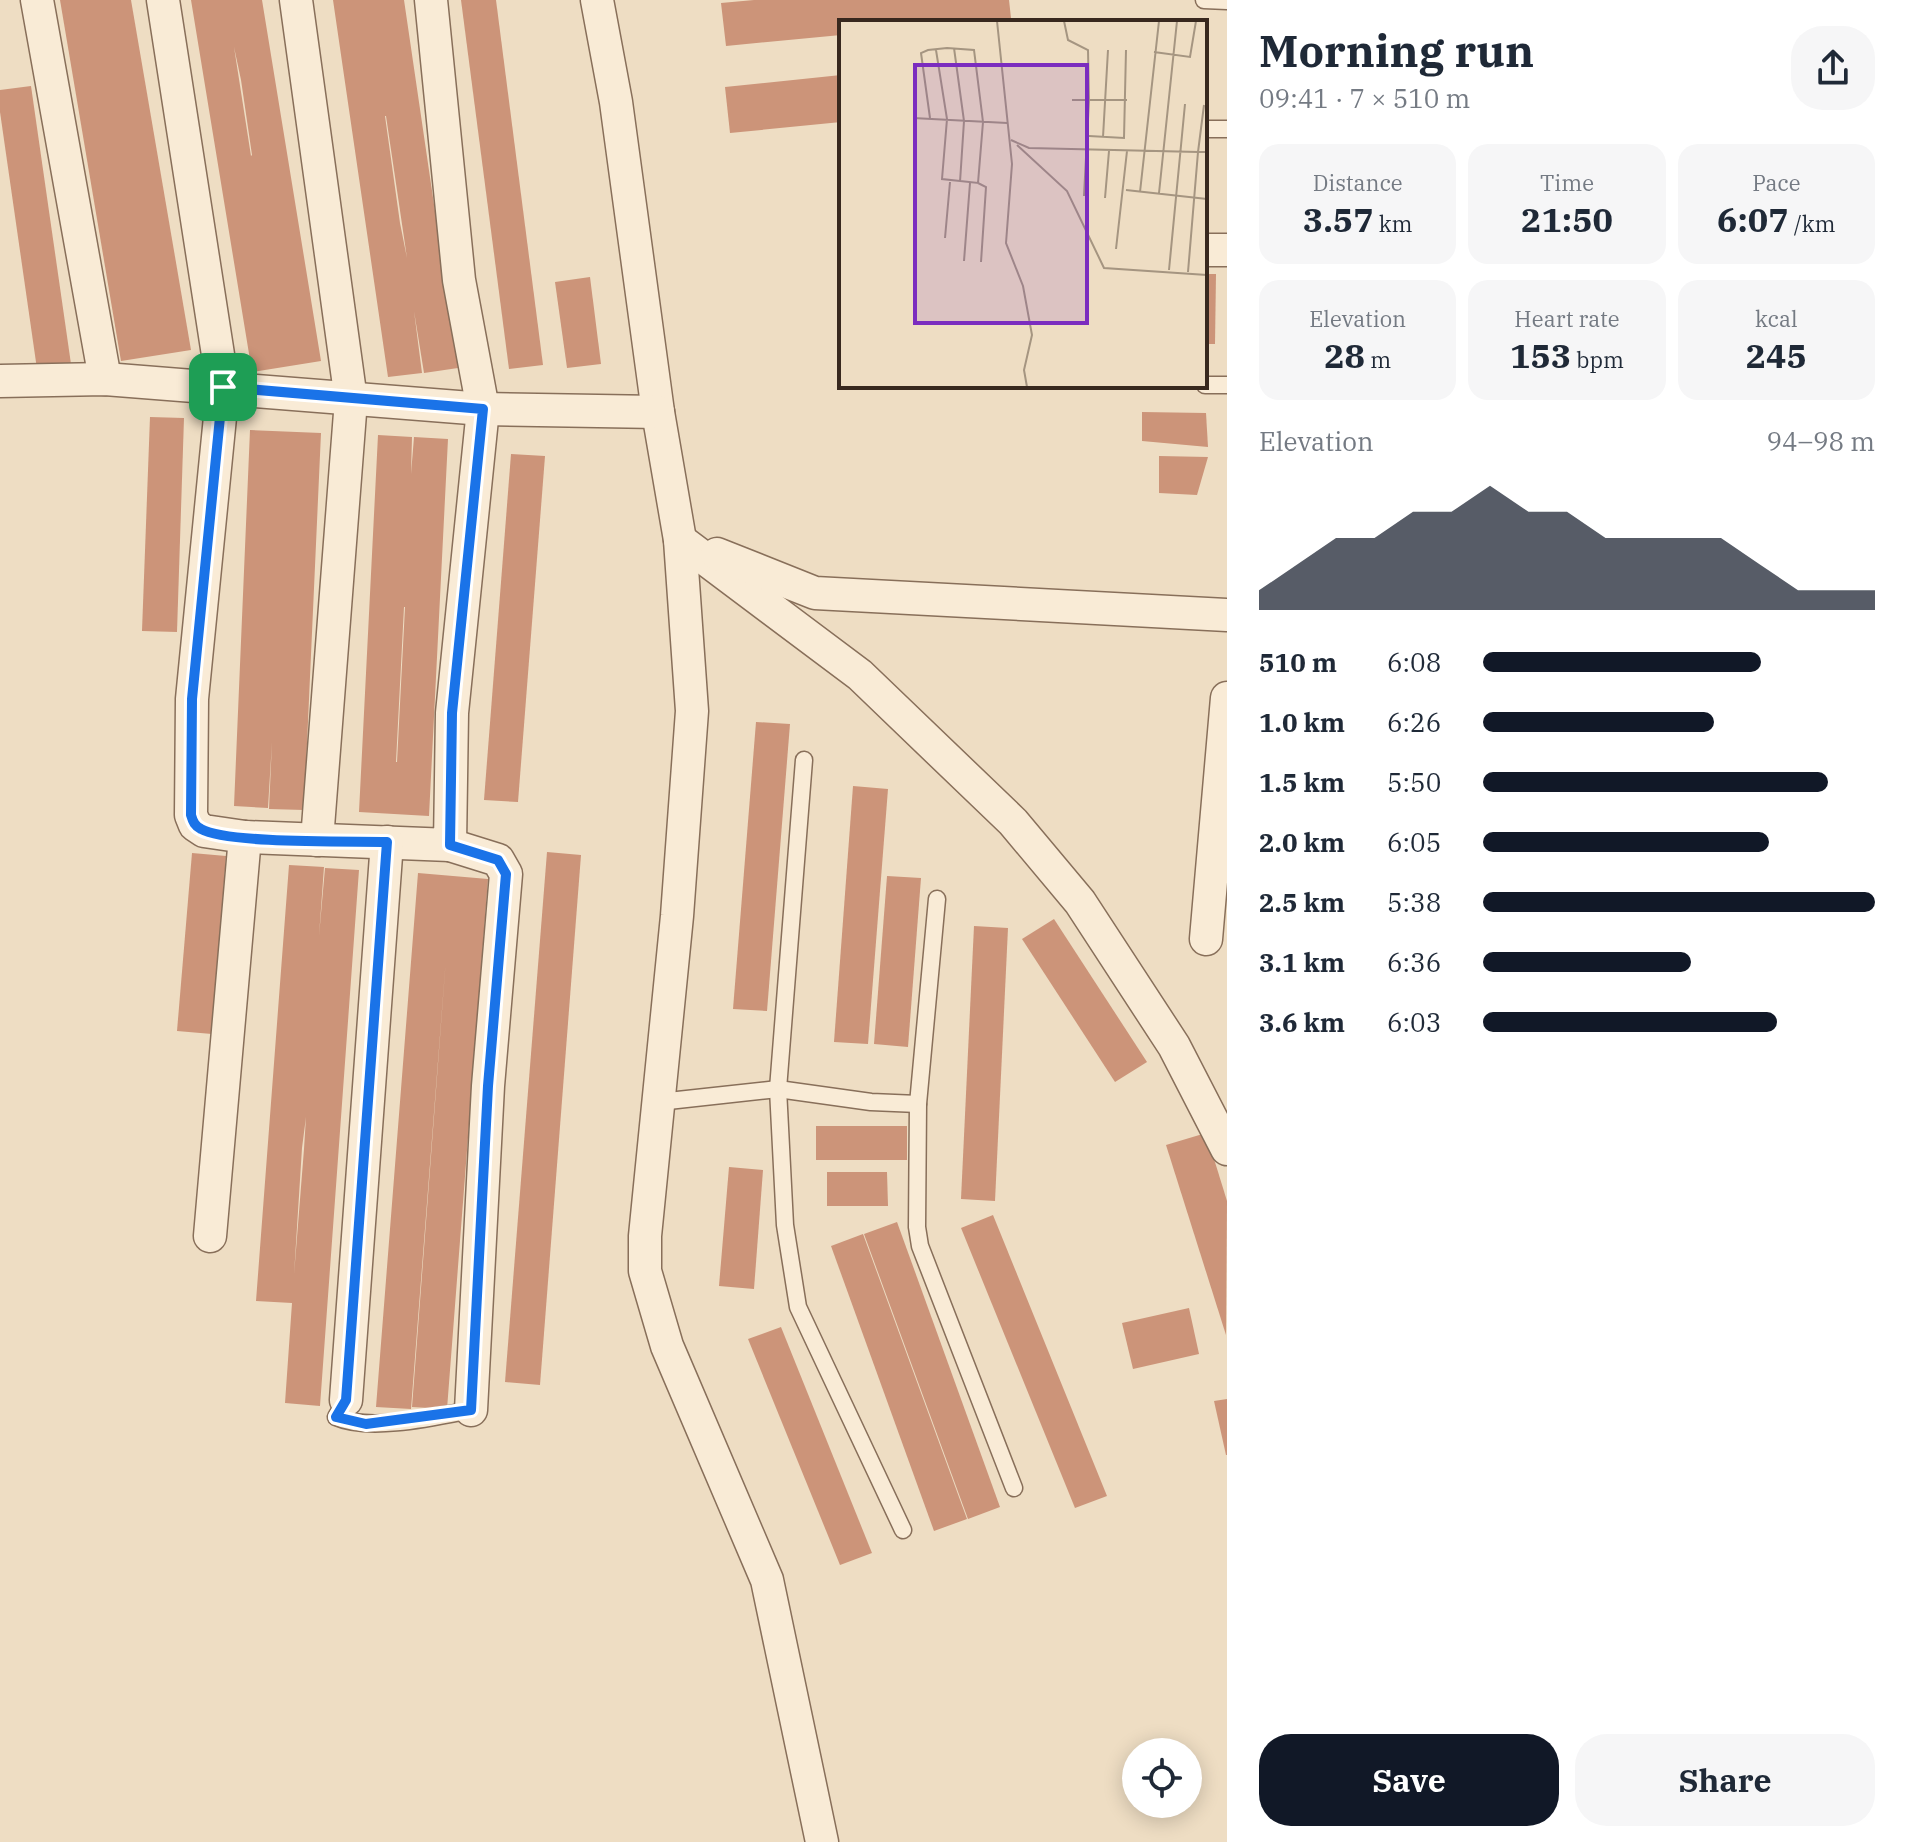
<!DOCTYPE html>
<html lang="en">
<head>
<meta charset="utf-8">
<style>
	body { margin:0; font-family:"IBM Plex Serif",serif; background:#f6f6f7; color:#1f2937; height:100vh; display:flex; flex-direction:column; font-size:30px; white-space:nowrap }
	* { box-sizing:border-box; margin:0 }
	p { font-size:26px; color:#747a83 }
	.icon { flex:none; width:44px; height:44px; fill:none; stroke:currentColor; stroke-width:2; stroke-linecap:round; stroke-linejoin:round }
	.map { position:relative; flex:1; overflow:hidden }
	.drawer { display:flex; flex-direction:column; background:#fff; width:680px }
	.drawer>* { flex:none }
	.tools { position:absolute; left:1122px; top:1738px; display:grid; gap:16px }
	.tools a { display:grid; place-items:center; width:80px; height:80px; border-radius:50%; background:#fff; box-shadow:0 4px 20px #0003; font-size:40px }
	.pin { position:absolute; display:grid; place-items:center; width:68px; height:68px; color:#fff; margin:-34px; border-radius:16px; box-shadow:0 4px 12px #0006 }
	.round { display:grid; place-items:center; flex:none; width:84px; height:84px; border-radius:32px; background:#f6f6f7 }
	.headline { display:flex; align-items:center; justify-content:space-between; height:136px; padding:0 32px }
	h1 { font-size:44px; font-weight:700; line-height:60px }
	.stats { display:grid; grid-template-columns:repeat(3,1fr); gap:12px; height:136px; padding:8px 32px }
	.stats div { display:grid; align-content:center; border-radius:20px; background:#f6f6f7; text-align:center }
	.stats b { font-size:34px; font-weight:700 }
	.stats small { font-size:22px; font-weight:400 }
	.stats p { font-size:22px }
	.chart { height:224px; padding:16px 32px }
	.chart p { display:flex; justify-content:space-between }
	.chart svg { width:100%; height:144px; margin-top:8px; fill:#111827; opacity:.7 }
	.button { display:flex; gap:16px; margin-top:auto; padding:16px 32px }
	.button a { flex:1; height:92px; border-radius:32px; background:#111827; color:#fff; font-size:32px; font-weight:700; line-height:92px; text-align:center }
	.button a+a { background:#f6f6f7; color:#1f2937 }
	ul { padding:0 32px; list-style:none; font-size:26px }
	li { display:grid; grid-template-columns:128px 96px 1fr; align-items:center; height:60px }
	li i { height:20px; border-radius:10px; background:#111827 }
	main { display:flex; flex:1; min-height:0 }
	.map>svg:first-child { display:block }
	.building { fill:#cc9479; fill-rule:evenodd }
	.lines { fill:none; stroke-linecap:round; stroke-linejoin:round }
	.lane-casing { stroke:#886f5a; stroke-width:19 }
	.street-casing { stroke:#886f5a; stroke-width:35 }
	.lane { stroke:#f9ebd6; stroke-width:16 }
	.street { stroke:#f9ebd6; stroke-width:32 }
	.route-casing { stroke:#fff; stroke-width:16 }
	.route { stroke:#1a73e8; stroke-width:10 }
	.inset-road { fill:none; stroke:#a59581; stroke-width:2 }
	.view { fill:#7b2cbf; fill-opacity:0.15; stroke:#7b2cbf; stroke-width:4 }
	.inset-edge { fill:none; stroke:#38281e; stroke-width:4 }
</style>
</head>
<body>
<main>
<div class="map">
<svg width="1227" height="1842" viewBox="0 0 1227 1842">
	<rect width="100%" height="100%" fill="#eeddc3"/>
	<g class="building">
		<polygon points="60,0 131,0 191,350 121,361"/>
		<path d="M191,0H262L321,361L252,372ZM234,47L241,80L252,155L251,156Z"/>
		<path d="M333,0H404L458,368L424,373L414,311L422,373L388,377ZM385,116H386L407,258L400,223Z"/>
		<polygon points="461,0 496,0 543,365 509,369"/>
		<polygon points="754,0 1009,0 1011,18 974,22 841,22 841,35 726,46 721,3"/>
		<polygon points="1080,18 1132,19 1132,22 1080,22"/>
		<polygon points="841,75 841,122 730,133 725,87"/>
		<polygon points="31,86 71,364 37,369 0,112 0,90"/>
		<polygon points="1205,274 1216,274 1215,344 1205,344"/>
		<polygon points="590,277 601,364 567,368 555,282"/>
		<polygon points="1142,412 1206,413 1208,447 1142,441"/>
		<polygon points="150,417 184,418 177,632 142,631"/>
		<polygon points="250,430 321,433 304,810 269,809 272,742 268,808 234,806"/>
		<path d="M378,435L412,437L411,474L414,437L448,439L429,816L359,812ZM404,607H405L397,762H396Z"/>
		<polygon points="511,454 545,456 518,802 484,800"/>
		<polygon points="1159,456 1208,457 1197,495 1159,493"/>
		<polygon points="756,722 790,724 767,1011 733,1009"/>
		<polygon points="853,786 888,789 868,1044 834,1042"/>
		<polygon points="547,852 581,855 540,1385 505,1382"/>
		<polygon points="192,853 226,856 212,1034 177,1031"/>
		<path d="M289,865L324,867L319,936L325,868L359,870L320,1406L285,1403L292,1303L256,1301ZM306,1117L304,1149L294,1275L302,1148Z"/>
		<polygon points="418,873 488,879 447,1409 412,1407 446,958 411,1409 376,1407"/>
		<polygon points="887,876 921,878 908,1047 874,1044"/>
		<polygon points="1054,919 1147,1062 1115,1082 1022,939"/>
		<polygon points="974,926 1008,928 995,1201 961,1199"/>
		<rect x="816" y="1126" width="91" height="34"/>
		<polygon points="1206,1133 1227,1201 1226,1335 1166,1145"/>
		<polygon points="729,1167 763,1170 754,1289 719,1286"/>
		<polygon points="827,1172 887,1172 888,1206 827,1206"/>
		<polygon points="993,1215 1107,1496 1075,1508 961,1228"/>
		<polygon points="897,1222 1000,1507 968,1519 864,1234"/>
		<polygon points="863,1234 967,1519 934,1531 831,1246"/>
		<polygon points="1189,1308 1199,1354 1133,1369 1122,1323"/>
		<polygon points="781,1327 872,1553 840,1565 748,1339"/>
		<polygon points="1227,1399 1227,1455 1226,1455 1214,1401"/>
	</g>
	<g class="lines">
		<defs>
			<g id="lane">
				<polyline points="1204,0 1227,1"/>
				<polyline points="1205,129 1227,129"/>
				<polyline points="1205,385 1227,385"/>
				<polyline points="804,760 778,1089 785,1225 798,1307 903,1530"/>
				<polyline points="937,899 918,1104 917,1227 920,1246 1014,1488"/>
				<polyline points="659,1102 778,1089 871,1102 918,1104"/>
				<path d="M346,1400L336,1417C370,1432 435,1417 471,1410"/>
			</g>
			<g id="street">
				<polyline points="37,0 105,379"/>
				<polyline points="163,0 223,387 192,699 191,815 195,825 204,831 245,837 450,845 452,713 483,409 459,280 431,0"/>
				<polyline points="296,0 351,400 317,840"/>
				<polyline points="597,0 616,102 658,412 680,540 692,711 677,916 645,1236 645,1271 667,1346 767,1580 822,1842"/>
				<polyline points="1205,250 1227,250"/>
				<polyline points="0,381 105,379 483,409 658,412"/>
				<polyline points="680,540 860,675 1013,822 1080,902 1174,1046 1227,1149"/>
				<polyline points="717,554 815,593 1227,615"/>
				<polyline points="450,845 498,860 506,874 488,1086 471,1410"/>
				<polyline points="1206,939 1227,698"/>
				<polyline points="210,1236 245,837"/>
				<polyline points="346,1400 387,842"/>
			</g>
		</defs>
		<use href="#lane" class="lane-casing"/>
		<use href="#street" class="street-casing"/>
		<use href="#lane" class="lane"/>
		<use href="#street" class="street"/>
	</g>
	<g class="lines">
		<defs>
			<path id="route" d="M223,387L483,409L452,713L450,845L498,860L506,874L488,1086L471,1410L366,1424L336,1417L346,1400L387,842C351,841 228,844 201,829C195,826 193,822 191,815L192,699Z"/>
		</defs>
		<use href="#route" class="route-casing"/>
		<use href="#route" class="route"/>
	</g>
	<g transform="translate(839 20)">
		<rect width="368" height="368" fill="#eeddc3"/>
		<path class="inset-road" d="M158,1L173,144L167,223L184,266L193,315L185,350L188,367M225,1L229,20L249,30L250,80H288M115,28L125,101L121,162M315,32L351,37L357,1M233,80H250L245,176M365,85L359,132H368M74,98L168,103M91,98L82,33L89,30L108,28L135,30L144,102L139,163L103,159L108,99L97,30M250,116L285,118L287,30M264,117L269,30M172,120L190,128L359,132L349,252M178,125L228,171L265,248L368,255M139,163L147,167L142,242M287,170L368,179M301,172L320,1M320,173L338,1M266,178L270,131M106,218L111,162M277,229L288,131M125,241L131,163M330,250L346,84"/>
		<path class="view" d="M76,45H248V303H76Z"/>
		<rect width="368" height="368" class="inset-edge"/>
	</g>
</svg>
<div class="tools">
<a><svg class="icon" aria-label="locate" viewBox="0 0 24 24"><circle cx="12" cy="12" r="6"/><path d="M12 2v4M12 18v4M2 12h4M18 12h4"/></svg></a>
</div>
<div class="pin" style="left:223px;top:387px;background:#1e9e55"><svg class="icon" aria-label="arrive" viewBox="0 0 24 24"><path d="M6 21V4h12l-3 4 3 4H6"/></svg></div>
</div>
<section class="drawer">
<div class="headline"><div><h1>Morning run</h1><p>09:41 · 7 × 510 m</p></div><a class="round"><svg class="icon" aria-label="share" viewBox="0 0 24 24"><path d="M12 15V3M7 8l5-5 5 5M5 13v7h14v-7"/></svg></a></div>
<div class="stats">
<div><p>Distance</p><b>3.57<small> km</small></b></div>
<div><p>Time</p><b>21:50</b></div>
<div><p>Pace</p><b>6:07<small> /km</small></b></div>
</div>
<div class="stats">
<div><p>Elevation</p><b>28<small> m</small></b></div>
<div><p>Heart rate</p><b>153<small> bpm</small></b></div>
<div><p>kcal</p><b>245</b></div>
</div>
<div class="chart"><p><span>Elevation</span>94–98 m</p>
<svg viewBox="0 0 160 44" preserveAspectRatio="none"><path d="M0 44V38L10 30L20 22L30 22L40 14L50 14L60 6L70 14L80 14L90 22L100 22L110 22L120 22L130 30L140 38L150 38L160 38V44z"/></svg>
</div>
<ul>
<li><b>510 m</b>6:08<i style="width:71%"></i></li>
<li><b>1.0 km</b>6:26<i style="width:59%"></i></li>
<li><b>1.5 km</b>5:50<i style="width:88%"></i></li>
<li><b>2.0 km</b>6:05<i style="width:73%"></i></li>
<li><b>2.5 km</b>5:38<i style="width:100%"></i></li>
<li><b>3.1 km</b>6:36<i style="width:53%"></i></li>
<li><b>3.6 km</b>6:03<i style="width:75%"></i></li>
</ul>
<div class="button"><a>Save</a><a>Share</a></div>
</section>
</main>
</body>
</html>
